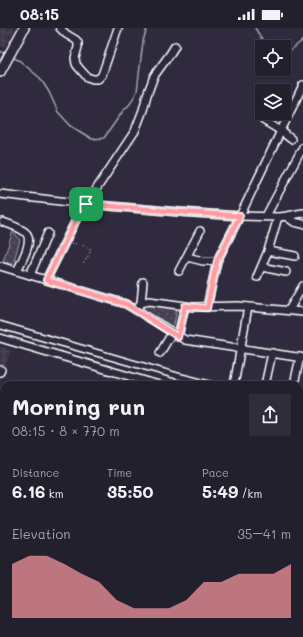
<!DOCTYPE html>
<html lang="en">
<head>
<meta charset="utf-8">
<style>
	body { margin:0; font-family:Mali,sans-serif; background:#2f2d3a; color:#f1f3f6; height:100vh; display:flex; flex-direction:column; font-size:15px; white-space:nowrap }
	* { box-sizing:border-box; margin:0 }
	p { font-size:13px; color:#a3a3aa }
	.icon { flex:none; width:22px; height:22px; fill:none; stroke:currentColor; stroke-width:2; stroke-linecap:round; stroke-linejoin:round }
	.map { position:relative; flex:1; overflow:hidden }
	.panel { position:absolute; left:0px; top:353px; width:303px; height:256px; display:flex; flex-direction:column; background:#23202e; border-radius:12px 12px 0 0; box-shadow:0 1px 3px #0004,0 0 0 1px #403e4a }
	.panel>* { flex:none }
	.fabs { position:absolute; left:255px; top:12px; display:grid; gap:8px }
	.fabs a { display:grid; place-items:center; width:36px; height:36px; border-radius:0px; background:#23202e; box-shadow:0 1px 3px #0004,0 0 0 1px #403e4a; font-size:20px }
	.pin { position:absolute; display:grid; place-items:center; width:34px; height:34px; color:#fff; margin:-17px; border-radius:8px; box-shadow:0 2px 6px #0006 }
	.round { display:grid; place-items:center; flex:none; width:42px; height:42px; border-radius:0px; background:#2f2d3a }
	.head { display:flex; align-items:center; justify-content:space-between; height:68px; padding:0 12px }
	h1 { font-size:22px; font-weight:700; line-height:30px }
	.stats { display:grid; grid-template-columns:repeat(3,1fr); gap:6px; height:68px; padding:4px 12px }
	.stats div { display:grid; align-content:center }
	.stats b { font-size:17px; font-weight:700 }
	.stats small { font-size:11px; font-weight:400 }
	.stats p { font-size:11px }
	.chart { height:112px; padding:8px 12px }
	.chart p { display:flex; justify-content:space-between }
	.chart svg { width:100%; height:72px; margin-top:4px; fill:#ff9aa2; opacity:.7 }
	.status { display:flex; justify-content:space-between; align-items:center; height:28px; padding:0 20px; background:#23202e; direction:ltr }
	.status svg { height:11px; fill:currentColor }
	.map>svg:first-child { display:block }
	.industrial { fill:url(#industrial-grid) }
	.park { fill:url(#park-dots); stroke:#a2a0a8 }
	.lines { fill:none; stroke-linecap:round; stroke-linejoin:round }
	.stream { stroke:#a7a6ad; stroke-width:1.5 }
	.minor-casing { stroke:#fff; stroke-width:10 }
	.major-casing { stroke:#fff; stroke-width:12 }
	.path { stroke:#fff; stroke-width:1; stroke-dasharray:1 3; stroke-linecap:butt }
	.minor { stroke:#2f2a3d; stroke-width:7 }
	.major { stroke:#2f2a3d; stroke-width:9 }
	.rail { stroke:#fff; stroke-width:1.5 }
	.route-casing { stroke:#fff; stroke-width:8 }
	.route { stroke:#ff9aa2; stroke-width:5 }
</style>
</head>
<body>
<div class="status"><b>08:15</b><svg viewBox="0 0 49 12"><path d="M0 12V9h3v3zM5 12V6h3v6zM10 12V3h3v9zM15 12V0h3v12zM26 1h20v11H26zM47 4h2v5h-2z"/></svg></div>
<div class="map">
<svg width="303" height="609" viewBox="0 0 303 609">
	<defs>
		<pattern id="industrial-grid" width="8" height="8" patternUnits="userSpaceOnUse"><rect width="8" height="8" fill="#3c3749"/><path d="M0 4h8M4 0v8" fill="none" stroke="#504b5b"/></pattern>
		<pattern id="park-dots" width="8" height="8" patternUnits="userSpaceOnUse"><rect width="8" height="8" fill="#464152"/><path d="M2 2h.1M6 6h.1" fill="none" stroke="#625e6c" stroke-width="1.8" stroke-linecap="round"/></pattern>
	</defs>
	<rect width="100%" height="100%" fill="#2f2a3d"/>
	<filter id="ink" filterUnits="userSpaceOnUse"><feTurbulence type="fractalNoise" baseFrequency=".025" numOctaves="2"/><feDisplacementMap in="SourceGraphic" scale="8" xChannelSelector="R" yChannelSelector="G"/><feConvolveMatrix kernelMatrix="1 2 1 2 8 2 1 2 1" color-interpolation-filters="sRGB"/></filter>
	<g filter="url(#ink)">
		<g class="industrial">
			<polygon points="0,0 15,0 4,20 0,17"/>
			<polygon points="0,318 11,322 0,354"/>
		</g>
		<g class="park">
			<polygon points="13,203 20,212 13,236 3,233"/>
			<polygon points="148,275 177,280 173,302 141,279"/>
		</g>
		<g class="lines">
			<g class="stream">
				<polyline points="255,0 267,19"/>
				<polyline points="0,23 5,26"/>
				<polyline points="284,26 286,26 303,12"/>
				<polyline points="12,29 20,33 40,50 49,64 58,84 71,98 92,111 104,110 123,83 130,76 137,63 143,13 147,0"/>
			</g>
			<defs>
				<g id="minor">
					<polyline points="60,0 66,6 76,12 78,15 78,19 75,30 76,36 79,40 87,49 93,51 98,51 102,47 118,0"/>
					<polyline points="263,92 281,103 291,111"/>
					<path d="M0,166L86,176L179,184L240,188L278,189C287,189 294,186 303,185"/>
					<polyline points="266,188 303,119"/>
					<polyline points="287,189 294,194 303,196"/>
					<path d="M3,194C9,196 22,201 26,205C34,213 21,234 17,243"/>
					<polyline points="268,223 295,228"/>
					<polyline points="187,229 203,233 217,233"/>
					<polyline points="0,238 126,276 136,282 185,312 303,330"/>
					<polyline points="262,239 286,244"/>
					<polyline points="179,243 200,203"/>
					<polyline points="30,247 48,205"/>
					<polyline points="257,249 268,223 278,189"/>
					<polyline points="46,252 78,188 89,172 135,103 143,82 147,67 154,48 170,26 175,18"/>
					<polyline points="141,275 143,254"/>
					<polyline points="207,279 217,233 240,188 303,57"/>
					<polyline points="136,282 141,275 149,273 193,279 238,278 303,284"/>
					<polyline points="289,282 303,258"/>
					<polyline points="178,309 185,278"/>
					<polyline points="0,310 159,357"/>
					<polyline points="160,325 172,305"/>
					<polyline points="0,344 1,342"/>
					<polyline points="295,352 300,329"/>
					<polyline points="234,357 248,279"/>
					<polyline points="265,357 272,325"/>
					<polyline points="299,390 303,390"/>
					<polyline points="299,470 303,471"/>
					<polyline points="0,478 4,479"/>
					<polyline points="299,528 303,529"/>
					<polyline points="0,582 4,581"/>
					<polyline points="299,602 303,590"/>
					<polyline points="48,609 49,605"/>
					<polyline points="150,609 151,605"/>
					<polyline points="196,609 197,605"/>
					<polyline points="297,609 298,605"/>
				</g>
				<polyline id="major" points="0,44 24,0"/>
			</defs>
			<use href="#minor" class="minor-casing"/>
			<use href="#major" class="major-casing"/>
			<polyline class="path" points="71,215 82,217 90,220 90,225 82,238"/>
			<use href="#minor" class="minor"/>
			<use href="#major" class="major"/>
			<g class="rail">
				<polyline points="0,293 179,345 227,357"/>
				<polyline points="0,301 197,357"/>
				<polyline points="299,368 303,369"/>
				<polyline points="299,375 303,376"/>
			</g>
		</g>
	</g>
	<g class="lines" filter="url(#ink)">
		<defs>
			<polygon id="route" points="86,176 180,184 240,188 217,233 207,280 185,278 178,309 136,282 126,276 46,252 78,188"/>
		</defs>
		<use href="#route" class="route-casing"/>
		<use href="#route" class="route"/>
	</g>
</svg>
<div class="fabs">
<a><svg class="icon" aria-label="locate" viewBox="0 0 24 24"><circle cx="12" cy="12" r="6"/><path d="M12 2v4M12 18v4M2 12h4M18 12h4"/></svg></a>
<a><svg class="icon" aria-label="layers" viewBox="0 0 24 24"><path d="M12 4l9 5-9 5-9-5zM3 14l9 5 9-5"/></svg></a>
</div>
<div class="pin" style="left:86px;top:176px;background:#1e9e55"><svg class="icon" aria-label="arrive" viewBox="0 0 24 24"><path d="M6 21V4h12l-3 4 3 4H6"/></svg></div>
<section class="panel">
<div class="head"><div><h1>Morning run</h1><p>08:15 · 8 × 770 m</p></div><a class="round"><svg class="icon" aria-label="share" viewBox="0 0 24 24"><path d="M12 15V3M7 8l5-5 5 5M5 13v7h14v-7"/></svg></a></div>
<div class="stats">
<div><p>Distance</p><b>6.16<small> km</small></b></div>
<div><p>Time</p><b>35:50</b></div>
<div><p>Pace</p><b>5:49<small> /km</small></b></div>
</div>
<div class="chart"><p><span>Elevation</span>35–41 m</p>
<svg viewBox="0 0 160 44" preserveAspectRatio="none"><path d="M0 44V11L10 6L20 6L30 11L40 17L50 22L60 33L70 38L80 38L90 38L100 33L110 22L120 22L130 17L140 17L150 17L160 11V44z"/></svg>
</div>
</section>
</div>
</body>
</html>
